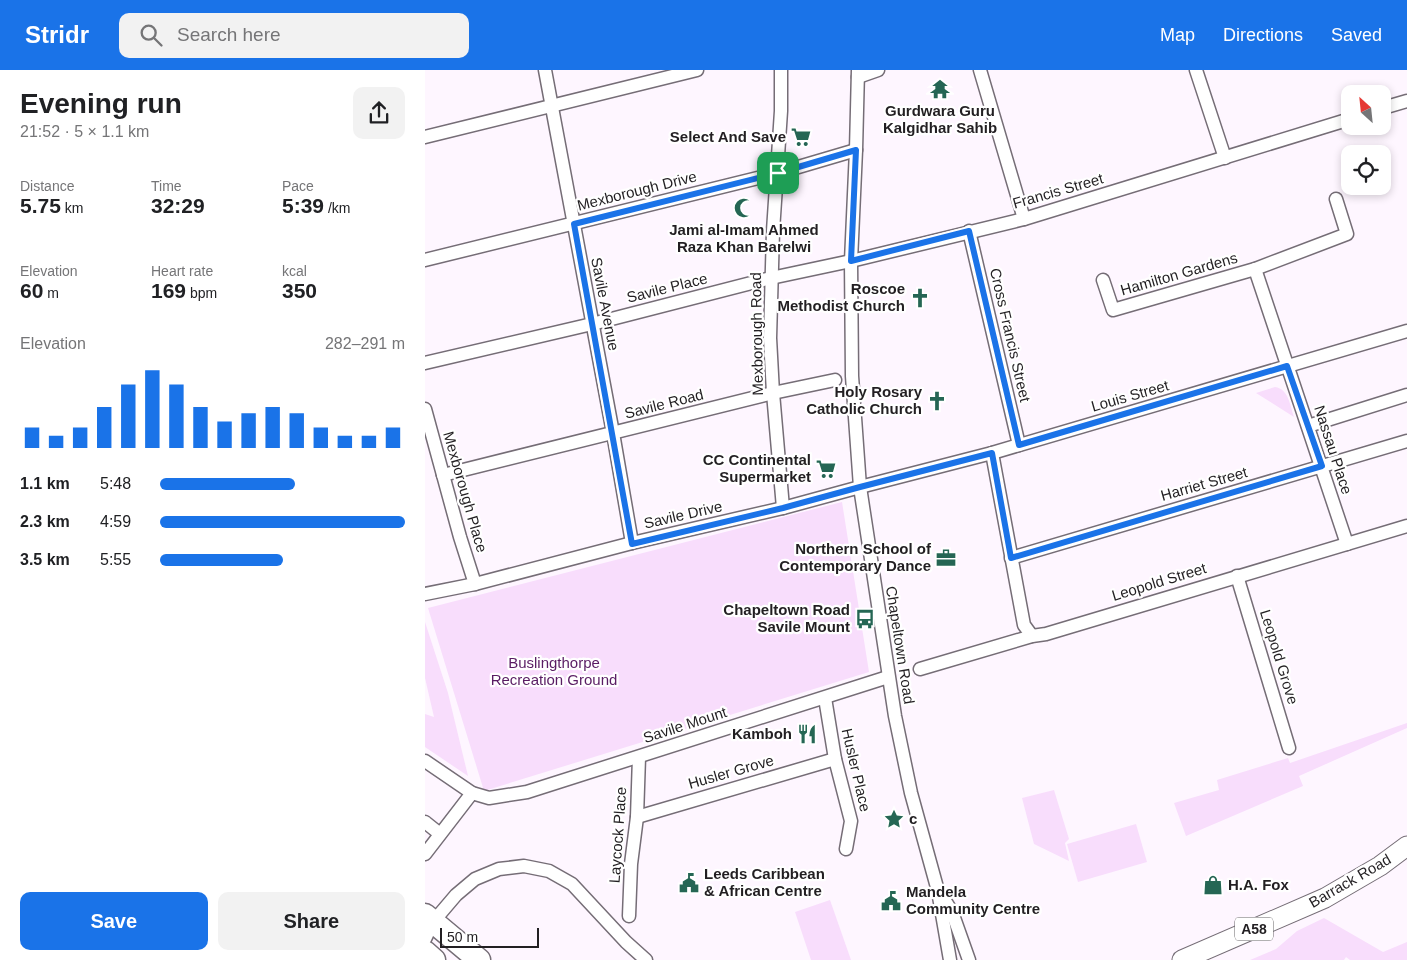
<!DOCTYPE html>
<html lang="en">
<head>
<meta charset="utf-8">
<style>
	body { margin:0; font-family:Arial,sans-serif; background:#f2f2f2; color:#202124; height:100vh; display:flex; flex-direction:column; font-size:19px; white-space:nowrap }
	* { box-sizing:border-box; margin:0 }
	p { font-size:16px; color:#757577 }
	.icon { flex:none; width:28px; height:28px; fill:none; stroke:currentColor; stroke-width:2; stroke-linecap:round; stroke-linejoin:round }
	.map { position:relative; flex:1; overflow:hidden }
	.panel { display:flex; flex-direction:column; background:#fff; width:425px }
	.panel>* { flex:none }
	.needle { width:32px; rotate:333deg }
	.buttons { position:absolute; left:916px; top:15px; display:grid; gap:10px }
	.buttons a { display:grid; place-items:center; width:50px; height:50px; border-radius:10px; background:#fff; box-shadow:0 2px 8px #0003; font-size:25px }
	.scale { position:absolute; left:15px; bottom:12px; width:99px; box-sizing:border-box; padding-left:5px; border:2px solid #221f22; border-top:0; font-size:14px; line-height:18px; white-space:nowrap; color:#221f22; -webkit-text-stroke:4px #fff; paint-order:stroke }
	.pin { position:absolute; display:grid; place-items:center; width:42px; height:42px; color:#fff; margin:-21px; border-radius:10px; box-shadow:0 2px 8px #0006 }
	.round { display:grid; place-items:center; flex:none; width:52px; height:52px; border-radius:10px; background:#f2f2f2 }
	.head { display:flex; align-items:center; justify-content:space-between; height:85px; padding:0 20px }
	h1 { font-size:28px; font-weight:700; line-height:38px }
	.figures { display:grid; grid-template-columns:repeat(3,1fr); gap:8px; height:85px; padding:5px 20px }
	.figures div { display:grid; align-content:center }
	.figures b { font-size:21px; font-weight:700 }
	.figures small { font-size:14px; font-weight:400 }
	.figures p { font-size:14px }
	.chart { height:140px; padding:10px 20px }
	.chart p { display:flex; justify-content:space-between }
	.chart svg { width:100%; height:90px; margin-top:5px; stroke:#1a73e8; stroke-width:6 }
	.action { display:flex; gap:10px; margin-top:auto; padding:10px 20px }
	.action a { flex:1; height:58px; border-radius:10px; background:#1a73e8; color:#fff; font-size:20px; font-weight:700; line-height:58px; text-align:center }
	.action a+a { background:#f2f2f2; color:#202124 }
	ul { padding:0 20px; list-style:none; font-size:16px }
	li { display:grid; grid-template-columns:80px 60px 1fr; align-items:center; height:38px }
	li i { height:12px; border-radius:6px; background:#1a73e8 }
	header { display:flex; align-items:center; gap:30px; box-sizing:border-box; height:70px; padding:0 25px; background:#1a73e8; color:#fff }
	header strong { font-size:24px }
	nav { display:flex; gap:28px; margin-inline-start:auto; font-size:18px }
	.search { width:350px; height:45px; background:#f2f2f2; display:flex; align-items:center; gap:12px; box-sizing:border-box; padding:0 18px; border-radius:10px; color:#757577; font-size:19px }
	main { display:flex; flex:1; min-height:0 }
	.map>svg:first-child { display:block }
	.green { fill:#f8ddfc }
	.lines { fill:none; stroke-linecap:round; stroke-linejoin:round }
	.street-casing { stroke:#756d76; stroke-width:15 }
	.primary-casing { stroke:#756d76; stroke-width:21 }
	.highway-casing { stroke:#756d76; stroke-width:25 }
	.street { stroke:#fff; stroke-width:12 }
	.primary { stroke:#fff; stroke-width:19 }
	.highway { stroke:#fff; stroke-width:22 }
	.route-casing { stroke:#fff; stroke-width:10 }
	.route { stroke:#1a73e8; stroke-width:6 }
	.labels { text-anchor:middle; stroke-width:4.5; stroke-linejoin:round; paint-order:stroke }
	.shield { fill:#fff; stroke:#646264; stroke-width:1 }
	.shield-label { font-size:14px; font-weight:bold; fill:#221f22 }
	.poi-label { font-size:15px; font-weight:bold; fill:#221f22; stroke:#fff; text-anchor:end }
	.street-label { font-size:15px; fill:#221f22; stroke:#fff }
	.park-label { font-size:15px; fill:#591c63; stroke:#fff }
</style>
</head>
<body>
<header>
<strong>Stridr</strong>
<div class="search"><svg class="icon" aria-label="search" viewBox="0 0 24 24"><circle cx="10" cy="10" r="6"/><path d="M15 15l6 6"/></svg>Search here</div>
<nav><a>Map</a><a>Directions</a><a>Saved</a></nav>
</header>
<main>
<section class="panel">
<div class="head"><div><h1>Evening run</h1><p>21:52 · 5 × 1.1 km</p></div><a class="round"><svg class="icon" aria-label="share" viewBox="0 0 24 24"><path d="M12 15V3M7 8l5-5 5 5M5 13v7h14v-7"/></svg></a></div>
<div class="figures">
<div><p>Distance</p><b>5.75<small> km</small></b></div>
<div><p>Time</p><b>32:29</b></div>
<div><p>Pace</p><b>5:39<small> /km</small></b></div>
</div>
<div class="figures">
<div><p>Elevation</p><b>60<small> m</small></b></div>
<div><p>Heart rate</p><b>169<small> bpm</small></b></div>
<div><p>kcal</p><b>350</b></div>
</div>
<div class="chart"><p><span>Elevation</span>282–291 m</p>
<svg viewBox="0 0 160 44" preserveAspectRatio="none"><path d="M5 44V34M15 44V38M25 44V34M35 44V24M45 44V13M55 44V6M65 44V13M75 44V24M85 44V31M95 44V27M105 44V24M115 44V27M125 44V34M135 44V38M145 44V38M155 44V34"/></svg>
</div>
<ul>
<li><b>1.1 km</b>5:48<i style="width:55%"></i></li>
<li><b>2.3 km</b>4:59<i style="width:100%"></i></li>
<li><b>3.5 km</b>5:55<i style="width:50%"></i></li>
</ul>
<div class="action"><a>Save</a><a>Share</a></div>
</section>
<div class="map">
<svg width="982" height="890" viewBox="0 0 982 890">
	<rect width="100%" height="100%" fill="#fef6ff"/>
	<g class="green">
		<path d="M850,317C864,319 865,336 869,347L831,323Z"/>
		<polygon points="417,432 444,602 59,721 3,538"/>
		<polygon points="0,552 23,623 43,706 0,677 0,644 9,647 0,608"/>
		<polygon points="982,653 982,658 874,706 878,716 761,766 749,733 794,720 792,710 863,688 865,693"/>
		<polygon points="629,720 644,769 640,773 644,791 609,774 597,728"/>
		<polygon points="711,754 722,792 653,812 642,774"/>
		<polygon points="405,830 426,890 386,890 370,842"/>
		<polygon points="899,848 958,882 982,872 982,890 925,890 921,887 919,890 825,890 851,879 872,861"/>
	</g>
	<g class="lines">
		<defs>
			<g id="street">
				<polyline points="120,0 188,363 207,473"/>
				<polyline points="356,0 356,41 348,161 345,268 348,323 358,438"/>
				<polyline points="433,0 431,80 426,191 427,306 435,417 470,646 486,723 513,821 525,890"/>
				<polyline points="555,0 599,149"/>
				<polyline points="771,0 800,88"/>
				<polyline points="433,7 453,0"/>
				<polyline points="958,38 982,31"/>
				<polyline points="0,67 272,0"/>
				<polyline points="544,161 594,375"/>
				<polyline points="0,190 353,103 431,80"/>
				<polyline points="830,199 922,474"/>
				<polyline points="678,210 688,240 830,199 922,164 911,129"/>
				<polyline points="0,293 167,254 346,208 426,191 599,149 925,49"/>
				<polyline points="0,339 35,467 50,514"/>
				<polyline points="883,356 982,325"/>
				<polyline points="567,383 599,555 607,566"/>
				<polyline points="18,405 348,323 410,310"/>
				<polyline points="586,488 982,371"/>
				<polyline points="812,506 864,678"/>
				<polyline points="0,524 50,514 207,473 358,438 435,417 567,383 982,261"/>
				<polyline points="495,599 607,566 621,564 982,456"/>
				<polyline points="400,628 410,689 426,751 421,779"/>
				<polyline points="0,691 47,723 64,728 102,722 463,607"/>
				<polyline points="212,747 410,689"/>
				<polyline points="0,752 15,764"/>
				<polyline points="0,784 47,723"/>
				<polyline points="517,826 527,842 544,890"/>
				<polyline points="204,846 206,794 212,747 214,687"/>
				<polyline points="0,869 8,852 31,825 50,809 74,799 99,796 124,801 147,814 201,872 221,890"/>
			</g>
			<polyline id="primary" points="757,890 900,828 955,796 982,776"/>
			<g id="highway">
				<polyline points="0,845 54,890"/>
				<polyline points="0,882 9,890"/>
			</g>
		</defs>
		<use href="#street" class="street-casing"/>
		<use href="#primary" class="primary-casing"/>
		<use href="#highway" class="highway-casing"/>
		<use href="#street" class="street"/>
		<use href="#primary" class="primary"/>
		<use href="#highway" class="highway"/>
	</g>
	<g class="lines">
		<defs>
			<polygon id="route" points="431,80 426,191 544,161 594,375 862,296 897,396 586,488 567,383 435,417 358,438 207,474 149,154 353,103"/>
		</defs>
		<use href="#route" class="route-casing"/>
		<use href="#route" class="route"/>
	</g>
	<defs>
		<symbol id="temple-bare" viewBox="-9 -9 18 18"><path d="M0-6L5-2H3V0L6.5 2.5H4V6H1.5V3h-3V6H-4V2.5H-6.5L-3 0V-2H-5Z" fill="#256654" stroke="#fff" stroke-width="2.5" paint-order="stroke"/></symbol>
		<symbol id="supermarket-bare" viewBox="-9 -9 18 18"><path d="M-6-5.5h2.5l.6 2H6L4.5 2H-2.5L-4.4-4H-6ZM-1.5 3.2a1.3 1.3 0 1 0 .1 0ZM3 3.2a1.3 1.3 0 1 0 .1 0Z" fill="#256654" stroke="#fff" stroke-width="2.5" paint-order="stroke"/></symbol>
		<symbol id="mosque-bare" viewBox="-9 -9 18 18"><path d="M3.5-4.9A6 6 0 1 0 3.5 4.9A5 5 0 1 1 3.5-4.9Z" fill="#256654" stroke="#fff" stroke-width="2.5" paint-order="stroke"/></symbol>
		<symbol id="church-bare" viewBox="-9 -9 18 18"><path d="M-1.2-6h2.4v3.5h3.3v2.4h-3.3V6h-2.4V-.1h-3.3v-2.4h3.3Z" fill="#256654" stroke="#fff" stroke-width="2.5" paint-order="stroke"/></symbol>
		<symbol id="office-bare" viewBox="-9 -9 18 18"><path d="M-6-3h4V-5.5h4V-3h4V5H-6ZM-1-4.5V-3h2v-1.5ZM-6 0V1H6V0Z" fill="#256654" stroke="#fff" stroke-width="2.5" paint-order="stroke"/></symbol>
		<symbol id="bus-bare" viewBox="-9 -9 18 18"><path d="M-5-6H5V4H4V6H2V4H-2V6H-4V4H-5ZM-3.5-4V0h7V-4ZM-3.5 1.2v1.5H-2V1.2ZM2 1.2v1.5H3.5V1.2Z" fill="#256654" stroke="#fff" stroke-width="2.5" paint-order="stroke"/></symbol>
		<symbol id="restaurant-bare" viewBox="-9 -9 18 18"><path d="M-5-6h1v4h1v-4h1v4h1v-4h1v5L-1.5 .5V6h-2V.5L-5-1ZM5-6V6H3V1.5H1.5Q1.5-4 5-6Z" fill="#256654" stroke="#fff" stroke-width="2.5" paint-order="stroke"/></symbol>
		<symbol id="sight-bare" viewBox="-9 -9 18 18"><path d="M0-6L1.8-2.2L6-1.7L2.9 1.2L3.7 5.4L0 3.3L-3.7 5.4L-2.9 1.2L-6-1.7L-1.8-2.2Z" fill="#256654" stroke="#fff" stroke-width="2.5" paint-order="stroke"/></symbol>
		<symbol id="civic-bare" viewBox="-9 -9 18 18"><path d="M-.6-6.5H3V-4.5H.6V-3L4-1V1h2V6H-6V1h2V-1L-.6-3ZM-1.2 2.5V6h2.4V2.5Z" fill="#256654" stroke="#fff" stroke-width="2.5" paint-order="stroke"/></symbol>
		<symbol id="shop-bare" viewBox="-9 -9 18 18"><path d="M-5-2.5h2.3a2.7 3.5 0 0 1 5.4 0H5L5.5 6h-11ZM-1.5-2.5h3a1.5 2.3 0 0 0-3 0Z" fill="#256654" stroke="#fff" stroke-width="2.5" paint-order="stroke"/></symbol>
	</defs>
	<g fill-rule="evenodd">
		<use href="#temple-bare" x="501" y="5" width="28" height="28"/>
		<use href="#supermarket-bare" x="362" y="53" width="28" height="28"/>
		<use href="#mosque-bare" x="305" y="124" width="28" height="28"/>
		<use href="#church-bare" x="481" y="214" width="28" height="28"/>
		<use href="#church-bare" x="498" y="317" width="28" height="28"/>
		<use href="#supermarket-bare" x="387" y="385" width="28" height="28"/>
		<use href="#office-bare" x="507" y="474" width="28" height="28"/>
		<use href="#bus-bare" x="426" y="535" width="28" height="28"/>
		<use href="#restaurant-bare" x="368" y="650" width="28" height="28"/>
		<use href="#sight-bare" x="455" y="735" width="28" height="28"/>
		<use href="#civic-bare" x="250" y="799" width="28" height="28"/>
		<use href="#shop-bare" x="774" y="801" width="28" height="28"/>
		<use href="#civic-bare" x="452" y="817" width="28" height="28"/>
	</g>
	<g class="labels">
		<rect class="shield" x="810" y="847.5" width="38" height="23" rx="4"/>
		<g class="shield-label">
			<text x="829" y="864">A58</text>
		</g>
		<g class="poi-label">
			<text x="515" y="46" text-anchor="middle">Gurdwara Guru<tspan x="515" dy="17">Kalgidhar Sahib</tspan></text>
			<text x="361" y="72">Select And Save</text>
			<text x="319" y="165" text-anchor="middle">Jami al-Imam Ahmed<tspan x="319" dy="17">Raza Khan Barelwi</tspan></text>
			<text x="480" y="224">Roscoe<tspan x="480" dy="17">Methodist Church</tspan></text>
			<text x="497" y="327">Holy Rosary<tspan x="497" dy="17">Catholic Church</tspan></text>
			<text x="386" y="395">CC Continental<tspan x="386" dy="17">Supermarket</tspan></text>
			<text x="506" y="484">Northern School of<tspan x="506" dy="17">Contemporary Dance</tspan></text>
			<text x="425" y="545">Chapeltown Road<tspan x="425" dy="17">Savile Mount</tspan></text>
			<text x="367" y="669">Kamboh</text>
			<text x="484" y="754" text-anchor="start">c</text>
			<text x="279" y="809" text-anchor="start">Leeds Caribbean<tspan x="279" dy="17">&amp; African Centre</tspan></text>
			<text x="803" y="820" text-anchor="start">H.A. Fox</text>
			<text x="481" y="827" text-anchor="start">Mandela<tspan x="481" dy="17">Community Centre</tspan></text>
		</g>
		<g class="street-label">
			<text transform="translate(212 121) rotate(-14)" y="5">Mexborough Drive</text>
			<text transform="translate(633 121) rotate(-16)" y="5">Francis Street</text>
			<text transform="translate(754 204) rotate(-16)" y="5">Hamilton Gardens</text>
			<text transform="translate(242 218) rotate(-14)" y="5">Savile Place</text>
			<text transform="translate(180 234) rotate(79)" y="5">Savile Avenue</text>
			<text transform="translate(332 264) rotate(-91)" y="5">Mexborough Road</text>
			<text transform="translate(585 265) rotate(77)" y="5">Cross Francis Street</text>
			<text transform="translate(705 326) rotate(-16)" y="5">Louis Street</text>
			<text transform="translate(239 334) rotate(-14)" y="5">Savile Road</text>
			<text transform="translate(908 380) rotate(72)" y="5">Nassau Place</text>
			<text transform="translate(779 414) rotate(-16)" y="5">Harriet Street</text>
			<text transform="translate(40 422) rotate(74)" y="5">Mexborough Place</text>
			<text transform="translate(258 445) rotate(-13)" y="5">Savile Drive</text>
			<text transform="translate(734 512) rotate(-17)" y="5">Leopold Street</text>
			<text transform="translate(475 575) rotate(81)" y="5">Chapeltown Road</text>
			<text transform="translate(854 587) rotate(73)" y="5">Leopold Grove</text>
			<text transform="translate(260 655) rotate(-18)" y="5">Savile Mount</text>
			<text transform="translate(431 700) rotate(77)" y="5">Husler Place</text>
			<text transform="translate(306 702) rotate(-16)" y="5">Husler Grove</text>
			<text transform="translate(193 765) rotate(-86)" y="5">Laycock Place</text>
			<text transform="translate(925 811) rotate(-30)" y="5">Barrack Road</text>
		</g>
		<g class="park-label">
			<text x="129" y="598">Buslingthorpe<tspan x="129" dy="17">Recreation Ground</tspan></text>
		</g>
	</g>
</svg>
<div class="buttons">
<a><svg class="needle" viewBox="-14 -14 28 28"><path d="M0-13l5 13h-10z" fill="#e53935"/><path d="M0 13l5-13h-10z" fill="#757577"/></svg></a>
<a><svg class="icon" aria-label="locate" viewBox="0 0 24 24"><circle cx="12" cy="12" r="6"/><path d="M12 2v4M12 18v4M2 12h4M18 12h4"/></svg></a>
</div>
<div class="scale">50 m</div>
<div class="pin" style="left:353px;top:103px;background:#1e9e55"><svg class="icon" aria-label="arrive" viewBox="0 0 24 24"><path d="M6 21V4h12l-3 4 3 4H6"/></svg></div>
</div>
</main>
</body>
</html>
